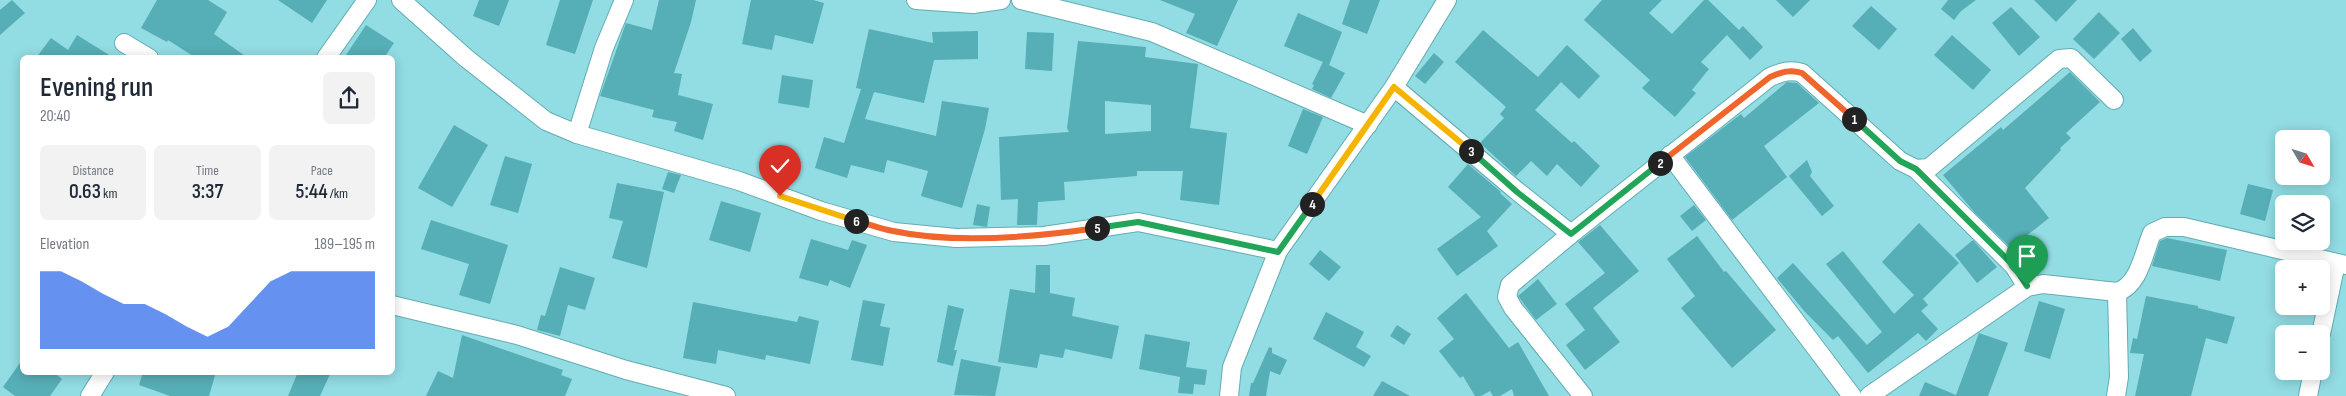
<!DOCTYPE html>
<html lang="en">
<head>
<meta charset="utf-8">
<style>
	body { margin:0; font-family:"Sofia Sans Condensed",sans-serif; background:#f2f2f3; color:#1f2937; height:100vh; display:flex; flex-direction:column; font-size:19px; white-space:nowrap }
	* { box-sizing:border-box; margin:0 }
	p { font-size:16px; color:#747a83 }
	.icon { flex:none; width:28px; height:28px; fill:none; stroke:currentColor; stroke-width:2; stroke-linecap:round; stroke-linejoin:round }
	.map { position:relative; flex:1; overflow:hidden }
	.drawer { position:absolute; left:20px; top:55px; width:375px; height:320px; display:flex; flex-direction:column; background:#fff; border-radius:8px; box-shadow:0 2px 12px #0003 }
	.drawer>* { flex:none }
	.needle { width:32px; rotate:128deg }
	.buttons { position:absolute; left:2275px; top:130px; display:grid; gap:10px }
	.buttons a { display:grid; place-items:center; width:55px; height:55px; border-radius:8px; background:#fff; box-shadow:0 2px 12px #0003; font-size:25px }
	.pin { position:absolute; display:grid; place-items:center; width:42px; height:42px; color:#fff; margin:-51px -21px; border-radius:50% 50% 50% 0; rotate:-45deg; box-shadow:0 0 5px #0007 }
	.pin .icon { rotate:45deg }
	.km { position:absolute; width:25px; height:25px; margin:-12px; border-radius:50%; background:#222; color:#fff; font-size:14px; line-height:25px; text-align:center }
	.round { display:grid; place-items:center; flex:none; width:52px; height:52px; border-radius:8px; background:#f2f2f3 }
	.summary { display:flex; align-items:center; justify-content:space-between; height:85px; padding:0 20px }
	h1 { font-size:28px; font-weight:600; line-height:38px }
	.metrics { display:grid; grid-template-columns:repeat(3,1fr); gap:8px; height:85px; padding:5px 20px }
	.metrics div { display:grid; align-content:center; border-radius:8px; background:#f2f2f3; text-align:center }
	.metrics b { font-size:21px; font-weight:600 }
	.metrics small { font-size:14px; font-weight:400 }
	.metrics p { font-size:14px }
	.chart { height:140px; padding:10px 20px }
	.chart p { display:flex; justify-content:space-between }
	.chart svg { width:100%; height:90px; margin-top:5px; fill:#2563eb; opacity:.7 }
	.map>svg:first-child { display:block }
	.building { fill:#56aeb6; fill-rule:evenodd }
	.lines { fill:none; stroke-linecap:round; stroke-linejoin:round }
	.minor-casing { stroke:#62acb2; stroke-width:20 }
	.minor { stroke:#fff; stroke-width:18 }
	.split-1-casing { stroke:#fff; stroke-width:10 }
	.split-2-casing { stroke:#fff; stroke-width:10 }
	.split-3-casing { stroke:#fff; stroke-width:10 }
	.split-4-casing { stroke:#fff; stroke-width:10 }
	.split-5-casing { stroke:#fff; stroke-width:10 }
	.split-6-casing { stroke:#fff; stroke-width:10 }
	.split-7-casing { stroke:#fff; stroke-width:10 }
	.split-1 { stroke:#22a559; stroke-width:6 }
	.split-2 { stroke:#f0652b; stroke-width:6 }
	.split-3 { stroke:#22a559; stroke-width:6 }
	.split-4 { stroke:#f5b400; stroke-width:6 }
	.split-5 { stroke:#22a559; stroke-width:6 }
	.split-6 { stroke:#f0652b; stroke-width:6 }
	.split-7 { stroke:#f5b400; stroke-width:6 }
</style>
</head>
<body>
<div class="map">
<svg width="2346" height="396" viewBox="0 0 2346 396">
	<rect width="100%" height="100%" fill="#92dce3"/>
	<g class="building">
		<polygon points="12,0 25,13 0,35 0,10"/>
		<polygon points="157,0 208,0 227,12 214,34 248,58 196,58 168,40 167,42 141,28"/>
		<polygon points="278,0 327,0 312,23"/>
		<polygon points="479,0 509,0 499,26 473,16"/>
		<polygon points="560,0 593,0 575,54 546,45"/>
		<polygon points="659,0 696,0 691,22 674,73 682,74 678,95 713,104 703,140 674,131 677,122 652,117 654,110 600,96 626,23 652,30"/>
		<polygon points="751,0 813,0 824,3 813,44 775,35 772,50 742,44"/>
		<polygon points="1160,0 1238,0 1217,46 1186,33 1195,14"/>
		<polygon points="1350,0 1380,0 1367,34 1342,24"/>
		<polygon points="1602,0 1662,0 1649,13 1672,34 1704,0 1708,0 1739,30 1743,26 1763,47 1750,60 1727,35 1701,62 1709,69 1692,90 1696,93 1675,117 1642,88 1650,80 1584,20"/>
		<polygon points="1776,0 1810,0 1793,17"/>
		<polygon points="1948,0 1976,0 1961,11 1954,20 1941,9"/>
		<polygon points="2034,0 2077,0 2056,22"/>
		<polygon points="1871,6 1897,29 1879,50 1852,26"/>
		<polygon points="2011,7 2040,37 2019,56 1992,23"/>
		<polygon points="2099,12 2120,33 2094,59 2073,39"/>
		<polygon points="1298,13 1342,32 1329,65 1327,64 1345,73 1331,98 1312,89 1314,85 1312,84 1323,62 1284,46"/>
		<polygon points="366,25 394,43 384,58 344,58"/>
		<polygon points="2133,28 2152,51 2140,62 2121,39"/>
		<polygon points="869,29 933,43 932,32 978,31 978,59 934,60 924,103 874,92 865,119 936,136 942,101 989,108 985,129 962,208 921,196 928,171 887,160 884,173 851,165 847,178 815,168 824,137 844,143 861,89 856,88"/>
		<polygon points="1483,30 1538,77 1567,45 1600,76 1579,99 1561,82 1535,110 1572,143 1574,141 1600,166 1581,187 1557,164 1547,176 1531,161 1516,176 1480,143 1504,118 1500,114 1506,107 1455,62"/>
		<polygon points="1027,32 1054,33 1052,71 1025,69"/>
		<polygon points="77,35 114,58 36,58 51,38 68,50"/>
		<polygon points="1952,35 1991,70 1973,90 1934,55"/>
		<path d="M1078,41L1146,47L1145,57L1198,64L1190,128L1227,133L1219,205L1180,200L1183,171H1137V176L1064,182L1065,200L1038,202L1037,225H1017L1018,199L1001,200L999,137L1069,132L1067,128ZM1105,101L1151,105V131L1105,134Z"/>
		<polygon points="1434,53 1444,62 1425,84 1415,76"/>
		<polygon points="2070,72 2100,102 2066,133 2071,138 2060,148 2061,150 2025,188 2049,218 2011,248 1975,213 1943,175 2001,127 2003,130"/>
		<polygon points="782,75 813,80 809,108 778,103"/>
		<polygon points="1787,82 1797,83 1819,103 1764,146 1787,177 1732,220 1685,157 1741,114 1744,118"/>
		<polygon points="1303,109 1323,117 1307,154 1288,146"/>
		<polygon points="454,125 488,145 452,207 418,188"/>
		<polygon points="505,156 532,164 518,213 490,205"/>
		<polygon points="1807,160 1812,172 1810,176 1834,206 1822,216 1789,176"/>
		<polygon points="1468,164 1501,192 1500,193 1512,204 1487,231 1498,246 1457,276 1437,249 1481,217 1448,187"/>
		<polygon points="668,172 681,175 674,193 662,189"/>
		<polygon points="617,183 664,192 647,268 612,258 623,221 609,218"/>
		<polygon points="2248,184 2273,190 2265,221 2240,214"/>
		<polygon points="721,201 761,213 750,252 709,240"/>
		<polygon points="977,204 990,207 987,227 973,225"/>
		<polygon points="1694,205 1706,220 1692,231 1680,216"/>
		<polygon points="431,220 508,245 490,304 459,295 469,264 421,249"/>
		<polygon points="1919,223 1959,263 1923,299 1928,305 1921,311 1938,329 1926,341 1918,333 1868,373 1838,336 1833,340 1805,312 1777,278 1793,263 1867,345 1882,332 1826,264 1843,251 1894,314 1914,295 1882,262"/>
		<polygon points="1600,225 1639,271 1593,308 1620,342 1585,370 1566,345 1585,330 1565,304 1605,273 1578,242"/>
		<polygon points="1697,236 1724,272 1726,271 1776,330 1732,368 1681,308 1695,296 1667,259"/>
		<polygon points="2167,238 2227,250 2220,281 2152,266 2160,241"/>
		<polygon points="811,239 848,250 852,240 867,245 850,288 830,280 828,286 799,278"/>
		<polygon points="1973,240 1997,267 1977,283 1955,255"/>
		<polygon points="1320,250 1341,267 1329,281 1309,264"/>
		<polygon points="1036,265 1050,265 1050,293 1075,298 1072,316 1119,326 1112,359 1065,349 1063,358 1040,354 1037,368 998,362 1010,289 1035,293"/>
		<polygon points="560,267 595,278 585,310 568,305 560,336 537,330 541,315 545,316"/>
		<polygon points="1538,279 1557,304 1536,320 1518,296"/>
		<polygon points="1466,293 1509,348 1518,342 1549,396 1514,396 1512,389 1500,396 1493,396 1490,391 1481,396 1475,396 1463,376 1460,378 1439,351 1454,339 1437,318"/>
		<polygon points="2146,296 2198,306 2198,308 2235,317 2227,344 2206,338 2191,396 2135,396 2144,354 2130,353 2133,338 2137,339"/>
		<polygon points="863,300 885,304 880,326 890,328 883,366 851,360"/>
		<polygon points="2039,301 2065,309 2050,359 2024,351"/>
		<polygon points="693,302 797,322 799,316 819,321 810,364 766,355 765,360 718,350 716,364 683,358"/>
		<polygon points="948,305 964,309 954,350 957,350 953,366 937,362"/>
		<polygon points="1326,312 1364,332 1356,347 1371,356 1364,367 1313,339"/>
		<polygon points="1397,325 1411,334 1404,345 1390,336"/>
		<polygon points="1979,333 2008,343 1988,396 1919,396 1925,382 1956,395"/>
		<polygon points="1145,334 1190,342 1186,367 1207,370 1205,385 1194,384 1193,394 1178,393 1180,377 1139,369"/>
		<polygon points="462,335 563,370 561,375 572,379 565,396 426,396 438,371 453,378"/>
		<polygon points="1269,347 1272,348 1272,353 1287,360 1280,375 1270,371 1266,396 1249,396 1251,383 1253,383"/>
		<polygon points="961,359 1001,367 995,396 954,395"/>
		<polygon points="22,360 22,372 53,372 62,379 50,396 15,396 3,387"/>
		<polygon points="143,372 216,372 209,396 170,396 139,385"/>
		<polygon points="298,372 331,372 320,396 288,396"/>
		<polygon points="1382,381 1410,396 1373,396"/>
	</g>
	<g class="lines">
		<defs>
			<g id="minor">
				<polyline points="401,0 466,58 546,121 577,134 739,181 821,211 894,232 956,238 1044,236 1138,222 1278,251"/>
				<polyline points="916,0 973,4 1001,0"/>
				<polyline points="1021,0 1152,32 1368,125"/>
				<polyline points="124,43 149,58"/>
				<polyline points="326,58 367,0"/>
				<polyline points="1394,87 1517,191 1571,234"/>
				<polyline points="577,134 604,48 624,0"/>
				<polyline points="1670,155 1852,396"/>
				<polyline points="1916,169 1929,168 2059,59 2071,58 2114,100"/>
				<polyline points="392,305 517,335 626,370 726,396"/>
				<polyline points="2321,334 2336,263"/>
				<polyline points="90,396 105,372"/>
				<polyline points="1229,396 1232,367 1278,251 1394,87 1447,0"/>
				<path d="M1583,396L1513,308L1507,297L1510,285L1571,234L1770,77C1782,72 1790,69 1802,73L1900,161L1916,169L2014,266L2027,287"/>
				<path d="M1869,396L2027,287L2043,284L2117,292C2139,286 2144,252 2152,233L2165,227H2184L2346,265"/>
				<polyline points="2116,396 2119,377 2117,292"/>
				<polyline points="2308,396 2313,371"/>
			</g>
		</defs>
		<use href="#minor" class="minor-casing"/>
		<use href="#minor" class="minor"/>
	</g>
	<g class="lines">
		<defs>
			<polyline id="split-1" points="1854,119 1900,161 1916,169 2014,266 2027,286"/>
			<path id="split-2" d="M1660,163L1770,77C1782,72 1790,69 1802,73L1854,119"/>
			<polyline id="split-3" points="1471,151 1517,192 1571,234 1660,163"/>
			<polyline id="split-4" points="1312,204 1394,87 1471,151"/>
			<polyline id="split-5" points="1097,228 1138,222 1278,252 1312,204"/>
			<path id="split-6" d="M856,221C869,224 881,229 893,231C954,244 1036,237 1097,228"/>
			<polyline id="split-7" points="780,196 856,221"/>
		</defs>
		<use href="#split-1" class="split-1-casing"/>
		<use href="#split-2" class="split-2-casing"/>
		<use href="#split-3" class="split-3-casing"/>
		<use href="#split-4" class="split-4-casing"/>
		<use href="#split-5" class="split-5-casing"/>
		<use href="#split-6" class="split-6-casing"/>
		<use href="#split-7" class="split-7-casing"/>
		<use href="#split-1" class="split-1"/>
		<use href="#split-2" class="split-2"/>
		<use href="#split-3" class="split-3"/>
		<use href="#split-4" class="split-4"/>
		<use href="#split-5" class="split-5"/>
		<use href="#split-6" class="split-6"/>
		<use href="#split-7" class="split-7"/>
	</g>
</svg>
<div class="buttons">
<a><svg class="needle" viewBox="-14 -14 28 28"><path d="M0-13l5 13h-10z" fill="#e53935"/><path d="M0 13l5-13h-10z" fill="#747a83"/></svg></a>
<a><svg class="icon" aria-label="layers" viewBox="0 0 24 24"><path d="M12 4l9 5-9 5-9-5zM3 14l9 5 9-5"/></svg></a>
<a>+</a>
<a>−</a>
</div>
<div class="pin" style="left:2027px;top:286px;background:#1e9e55"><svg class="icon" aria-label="arrive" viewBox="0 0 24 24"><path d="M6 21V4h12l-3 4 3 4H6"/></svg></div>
<div class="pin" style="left:780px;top:196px;background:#d93025"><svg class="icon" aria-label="check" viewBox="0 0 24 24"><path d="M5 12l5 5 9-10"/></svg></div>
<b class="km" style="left:1854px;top:119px">1</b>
<b class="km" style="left:1660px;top:163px">2</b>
<b class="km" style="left:1471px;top:151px">3</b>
<b class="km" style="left:1312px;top:204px">4</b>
<b class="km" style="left:1097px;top:228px">5</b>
<b class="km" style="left:856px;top:221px">6</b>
<section class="drawer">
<div class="summary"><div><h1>Evening run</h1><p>20:40</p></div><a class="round"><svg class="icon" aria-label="share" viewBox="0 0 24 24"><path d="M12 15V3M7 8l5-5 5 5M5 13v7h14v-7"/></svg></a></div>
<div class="metrics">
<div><p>Distance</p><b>0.63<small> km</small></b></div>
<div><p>Time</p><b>3:37</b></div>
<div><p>Pace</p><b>5:44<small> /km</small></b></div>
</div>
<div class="chart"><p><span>Elevation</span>189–195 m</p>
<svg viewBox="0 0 160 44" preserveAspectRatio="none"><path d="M0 44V6L10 6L20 11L30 17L40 22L50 22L60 27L70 33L80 38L90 33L100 22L110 11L120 6L130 6L140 6L150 6L160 6V44z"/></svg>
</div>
</section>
</div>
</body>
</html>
